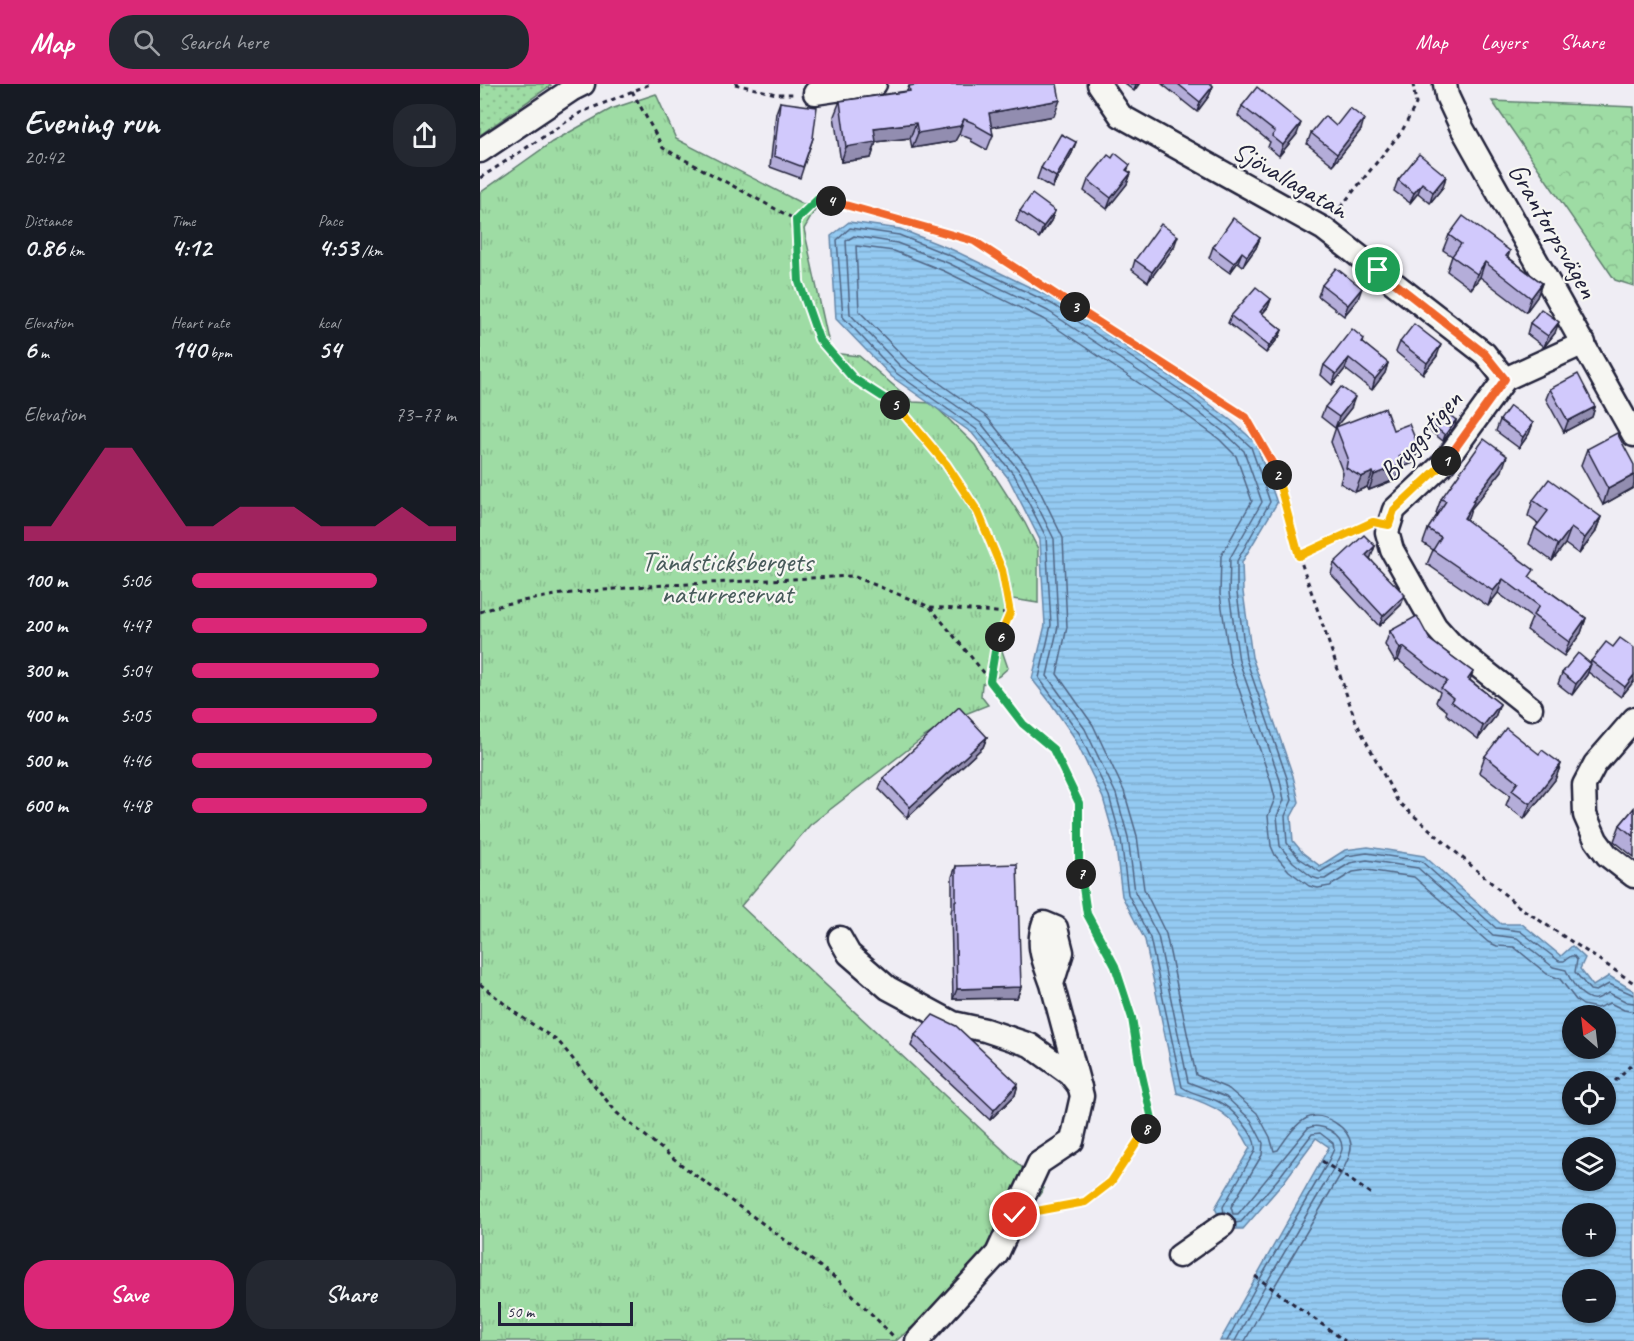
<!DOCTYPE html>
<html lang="en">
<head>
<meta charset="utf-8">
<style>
	body { margin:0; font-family:Caveat,sans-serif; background:#242831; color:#f1f3f6; height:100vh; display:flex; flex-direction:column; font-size:22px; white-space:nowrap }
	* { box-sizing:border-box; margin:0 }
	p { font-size:20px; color:#9ea1a6 }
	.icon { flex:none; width:33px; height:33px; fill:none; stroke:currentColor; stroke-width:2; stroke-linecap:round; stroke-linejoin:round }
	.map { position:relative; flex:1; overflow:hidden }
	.drawer { display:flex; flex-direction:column; background:#171b24; width:480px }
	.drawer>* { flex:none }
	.needle { width:39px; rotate:332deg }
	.buttons { position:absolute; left:1082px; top:921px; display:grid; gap:12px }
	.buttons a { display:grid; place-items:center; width:54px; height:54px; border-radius:50%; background:#171b24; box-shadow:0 2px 4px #0004; font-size:30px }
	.scale { position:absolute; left:18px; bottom:15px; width:135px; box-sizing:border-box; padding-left:6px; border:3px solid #22223b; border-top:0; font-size:16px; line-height:21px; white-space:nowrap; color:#22223b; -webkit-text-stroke:4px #f6f6f2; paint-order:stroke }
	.pin { position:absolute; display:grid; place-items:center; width:51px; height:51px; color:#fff; margin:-26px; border:3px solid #fff; border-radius:50%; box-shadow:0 2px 6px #0007 }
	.km { position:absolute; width:30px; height:30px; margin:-15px; border-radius:50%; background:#222; color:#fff; font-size:16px; line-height:30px; text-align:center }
	.round { display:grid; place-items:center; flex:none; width:63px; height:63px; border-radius:24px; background:#242831 }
	.head { display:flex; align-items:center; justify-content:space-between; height:102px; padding:0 24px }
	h1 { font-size:33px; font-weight:600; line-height:45px }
	.metrics { display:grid; grid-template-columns:repeat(3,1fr); gap:9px; height:102px; padding:6px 24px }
	.metrics div { display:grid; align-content:center }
	.metrics b { font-size:26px; font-weight:600 }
	.metrics small { font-size:16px; font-weight:400 }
	.metrics p { font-size:16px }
	.chart { height:168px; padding:12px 24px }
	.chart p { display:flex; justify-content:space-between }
	.chart svg { width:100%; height:108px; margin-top:6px; fill:#db2777; opacity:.7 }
	.primary-button { display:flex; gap:12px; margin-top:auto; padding:12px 24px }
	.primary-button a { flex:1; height:69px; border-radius:24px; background:#db2777; color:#fff; font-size:24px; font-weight:600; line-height:69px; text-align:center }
	.primary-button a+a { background:#242831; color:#f1f3f6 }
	ul { padding:0 24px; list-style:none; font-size:20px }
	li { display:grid; grid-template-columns:96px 72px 1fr; align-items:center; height:45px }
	li i { height:15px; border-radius:8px; background:#db2777 }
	header { display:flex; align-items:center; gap:36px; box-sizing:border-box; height:84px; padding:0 30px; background:#db2777; color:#fff }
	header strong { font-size:28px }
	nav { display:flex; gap:33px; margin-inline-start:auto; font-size:21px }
	.search { width:420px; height:54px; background:#242831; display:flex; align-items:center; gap:15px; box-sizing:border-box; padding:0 21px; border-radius:24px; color:#9ea1a6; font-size:22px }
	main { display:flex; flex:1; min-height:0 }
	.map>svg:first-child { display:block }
	.grass { fill:url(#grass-dots); stroke:#607f70; stroke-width:1.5 }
	.forest { fill:url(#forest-crowns); stroke:#607f70; stroke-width:1.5 }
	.park { fill:url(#park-tufts); stroke:#607f70; stroke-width:1.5 }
	.water { fill:url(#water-rules); stroke:#6687a9; stroke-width:1.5; fill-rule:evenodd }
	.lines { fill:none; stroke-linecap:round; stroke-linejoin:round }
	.shore { stroke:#506584; stroke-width:1.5 }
	.minor-casing { stroke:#22223b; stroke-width:27 }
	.path { stroke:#22223b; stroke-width:3; stroke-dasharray:4.5 4.5; stroke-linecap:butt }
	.minor { stroke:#f6f6f2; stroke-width:22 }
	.wall { fill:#b4add9; stroke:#22223b; stroke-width:1.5 }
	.shaded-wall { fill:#928db0; stroke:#22223b; stroke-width:1.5 }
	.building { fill:#d1c9fc; stroke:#22223b; stroke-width:1.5 }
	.split-1-casing { stroke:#fff; stroke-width:12 }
	.split-2-casing { stroke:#fff; stroke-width:12 }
	.split-3-casing { stroke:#fff; stroke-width:12 }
	.split-4-casing { stroke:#fff; stroke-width:12 }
	.split-5-casing { stroke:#fff; stroke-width:12 }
	.split-6-casing { stroke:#fff; stroke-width:12 }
	.split-7-casing { stroke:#fff; stroke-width:12 }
	.split-8-casing { stroke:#fff; stroke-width:12 }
	.split-9-casing { stroke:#fff; stroke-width:12 }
	.split-1 { stroke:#f0652b; stroke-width:8 }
	.split-2 { stroke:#f5b400; stroke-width:8 }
	.split-3 { stroke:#f0652b; stroke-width:8 }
	.split-4 { stroke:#f0652b; stroke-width:8 }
	.split-5 { stroke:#22a559; stroke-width:8 }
	.split-6 { stroke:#f5b400; stroke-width:8 }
	.split-7 { stroke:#22a559; stroke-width:8 }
	.split-8 { stroke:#22a559; stroke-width:8 }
	.split-9 { stroke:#f5b400; stroke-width:8 }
	.labels { text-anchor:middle; stroke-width:4.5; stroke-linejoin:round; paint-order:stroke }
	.street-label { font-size:28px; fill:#22223b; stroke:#f6f6f2 }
	.park-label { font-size:28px; fill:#475a5a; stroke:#f6f6f2 }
</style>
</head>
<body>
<header>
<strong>Map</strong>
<div class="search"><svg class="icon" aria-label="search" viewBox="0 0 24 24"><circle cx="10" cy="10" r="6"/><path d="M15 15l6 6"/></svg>Search here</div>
<nav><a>Map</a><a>Layers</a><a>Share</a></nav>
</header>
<main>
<section class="drawer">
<div class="head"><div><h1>Evening run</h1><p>20:42</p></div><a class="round"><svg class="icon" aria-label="share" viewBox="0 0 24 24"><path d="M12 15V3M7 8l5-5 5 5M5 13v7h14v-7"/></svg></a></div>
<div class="metrics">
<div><p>Distance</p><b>0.86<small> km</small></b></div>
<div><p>Time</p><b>4:12</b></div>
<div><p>Pace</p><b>4:53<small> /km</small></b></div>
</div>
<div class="metrics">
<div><p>Elevation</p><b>6<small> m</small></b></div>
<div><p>Heart rate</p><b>140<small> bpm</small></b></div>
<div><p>kcal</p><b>54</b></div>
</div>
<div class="chart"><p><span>Elevation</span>73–77 m</p>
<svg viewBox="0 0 160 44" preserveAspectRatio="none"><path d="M0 44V38L10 38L20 22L30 6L40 6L50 22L60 38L70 38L80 30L90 30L100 30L110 38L120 38L130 38L140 30L150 38L160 38V44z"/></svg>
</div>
<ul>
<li><b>100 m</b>5:06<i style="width:70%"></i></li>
<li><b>200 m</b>4:47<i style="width:89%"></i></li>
<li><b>300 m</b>5:04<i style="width:71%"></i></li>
<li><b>400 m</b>5:05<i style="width:70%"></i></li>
<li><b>500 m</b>4:46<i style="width:91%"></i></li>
<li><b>600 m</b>4:48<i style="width:89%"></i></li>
</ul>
<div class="primary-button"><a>Save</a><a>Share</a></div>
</section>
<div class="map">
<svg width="1154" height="1257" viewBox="0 0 1154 1257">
	<defs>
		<pattern id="grass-dots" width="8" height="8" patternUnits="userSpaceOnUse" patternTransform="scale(1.5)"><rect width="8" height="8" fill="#9edca4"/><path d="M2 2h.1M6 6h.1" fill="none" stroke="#88bc8e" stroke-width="1.8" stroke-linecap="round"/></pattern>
		<pattern id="forest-crowns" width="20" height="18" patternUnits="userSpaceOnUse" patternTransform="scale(1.5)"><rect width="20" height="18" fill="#9edca4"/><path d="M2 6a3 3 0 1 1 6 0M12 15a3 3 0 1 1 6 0" fill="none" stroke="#88bc8e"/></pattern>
		<pattern id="park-tufts" width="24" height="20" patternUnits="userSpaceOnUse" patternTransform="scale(1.5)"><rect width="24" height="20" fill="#9edca4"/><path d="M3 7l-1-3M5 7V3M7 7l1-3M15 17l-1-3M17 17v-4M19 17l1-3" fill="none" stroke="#88bc8e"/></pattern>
		<pattern id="water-rules" width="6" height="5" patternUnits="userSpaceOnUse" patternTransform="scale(1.5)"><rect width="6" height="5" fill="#94caf2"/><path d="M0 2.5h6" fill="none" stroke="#7fadd0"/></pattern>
	</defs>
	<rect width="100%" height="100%" fill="#efedf4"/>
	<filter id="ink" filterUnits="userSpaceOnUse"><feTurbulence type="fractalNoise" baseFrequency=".0167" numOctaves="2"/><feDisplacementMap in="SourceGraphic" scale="12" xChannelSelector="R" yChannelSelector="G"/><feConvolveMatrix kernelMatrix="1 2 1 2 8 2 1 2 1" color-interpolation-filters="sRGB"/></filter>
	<g filter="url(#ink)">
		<polygon class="grass" points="0,0 69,0 71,1 0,51"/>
		<polygon class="forest" points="1012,17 1154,23 1154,202 1135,196"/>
		<polygon class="park" points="176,10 196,55 335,126 324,145 351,269 379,272 433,318 452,319 495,361 545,439 558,465 558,519 533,515 519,558 528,584 519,592 502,600 501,612 508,621 475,634 444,653 330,741 261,822 564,1104 556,1116 543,1115 534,1122 524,1116 517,1124 524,1134 525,1140 490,1188 454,1224 416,1257 0,1257 0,109 72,58 131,25"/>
		<path class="water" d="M369,138L420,145L473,166L574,215L715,309L753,338L776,359L797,419L762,478L763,508L772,573L813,692L819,718L811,733L813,757L823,769L840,782L865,766L888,763L944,772L1021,840H1042L1081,872L1092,862L1105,874L1100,885L1113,902L1129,892L1154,907V1257H740L849,1063L836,1054L803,1099L763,1145H752L743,1141L735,1124L770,1064C752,1027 733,1022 697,1009L665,856L642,812L635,756L623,714L594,653L570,618L552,595L565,541L560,456L529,395L492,349L412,293L356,235L351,152ZM1092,932H1125V964H1092ZM1092,998H1125V1030H1092ZM1092,1064H1125V1096H1092ZM1092,1130H1125V1162H1092ZM1092,1196H1125V1228H1092Z"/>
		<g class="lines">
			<g class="shore">
				<path d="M744,1129L743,1123L775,1067C778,1051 751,1023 737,1017C726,1012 712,1010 702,1003L670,854L648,810L641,755L629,712L599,649L559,594L571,541L566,453L535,392L496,345L416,289L363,233L357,156L370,144L419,151L471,172L572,220L712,314L749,343L771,363L790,418L757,477V509L766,575L807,694L812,716L805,732L807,759L819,774L840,788L867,772L887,769L941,777L1016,844L1040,847L1079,877H1084L1091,872H1094L1097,876L1095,888L1110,906L1116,907L1129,900L1154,911"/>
				<polyline points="747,1257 780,1195 847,1080 854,1065 853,1059 840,1049 832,1050 798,1095 761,1138 755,1139"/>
				<path d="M755,1257L787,1198L854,1084C856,1078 861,1071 862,1065C863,1049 840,1038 828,1044L758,1130H753L751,1123L782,1071L783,1059L771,1036L746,1013L708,998L678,852L655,808L648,753L636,710L605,645L567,592L578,542L574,455L541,389L501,339L421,283L370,230L366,157L374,152L417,159L468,179L568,227L708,320L745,349L764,367L782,418L750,474L749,509L759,577L800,696L804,716L797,732L800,762L813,778L832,793L838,795H845L870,779L887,776L938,784L1013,851L1037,854L1073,883L1086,886C1090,896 1102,917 1116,915C1121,914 1125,910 1129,909L1147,918L1154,919"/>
				<path d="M765,1257L794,1203L862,1088C866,1079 872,1070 871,1061C869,1043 843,1027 827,1034C815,1040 805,1056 798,1066L794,1067L790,1053L777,1029L749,1005L716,991L686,850L664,805L657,752L644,707L613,641L577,590L587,543L583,454L549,385L507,333L427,276L379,227L376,162L414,167L464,187L563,235L702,328L739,355L756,372L772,417L741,472L740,510L750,579L791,698L795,714L788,732L791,762L795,771L809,787L829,802L838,804L850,802L873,788L887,786L934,793L1008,858L1017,862L1034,863L1067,890L1080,895L1096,916L1103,921L1117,924L1130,919L1144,926L1154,928"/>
			</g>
			<defs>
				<g id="minor">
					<polyline points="619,0 641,32 844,145 1005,270 1025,295"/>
					<polyline points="965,0 967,12 982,44 1154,351"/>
					<polyline points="335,9 395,0"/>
					<polyline points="0,67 91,6 103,0"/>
					<polyline points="1051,624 972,561 955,542 912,466 907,448 914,426 964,379 1025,295 1104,259"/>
					<polyline points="1154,635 1115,680 1104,701 1105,731 1116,756 1127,771 1154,792"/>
					<polyline points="360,854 369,870 408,904 473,939 505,946 550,961 589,989 600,1003"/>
					<polyline points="699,1172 743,1141"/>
					<path d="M437,1257L517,1170L559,1079L592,1057L602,1012L572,900L582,868L576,844L564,839C556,862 564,877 572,900"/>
				</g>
			</defs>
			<use href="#minor" class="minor-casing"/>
			<g class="path">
				<polyline points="255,0 296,10 315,10"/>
				<polyline points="152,7 183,64 316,136 319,198 339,255 373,294 419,324 466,380 498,428 522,486 530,529 515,567 510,597 543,640 574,665 599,719 599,776 607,830 635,882 652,934 659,978 672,1035 631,1098 605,1118 559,1127"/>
				<polyline points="0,94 100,29 170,0"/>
				<polyline points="855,130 922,47 936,20 933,0"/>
				<polyline points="316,136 339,114 494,157 766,333 794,382 819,472 876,638 918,718 1038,822 1154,899"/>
				<polyline points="819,472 888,440"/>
				<polyline points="450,523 510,596"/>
				<polyline points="0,528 25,520 82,510 167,502 373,492 450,523 529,529"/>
				<polyline points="0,900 37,930 79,958 137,1029 208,1086 289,1144 358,1196 416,1255"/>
				<polyline points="1135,997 1154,978"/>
				<polyline points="842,1077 893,1111"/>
				<polyline points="775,1192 865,1257"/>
			</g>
			<use href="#minor" class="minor"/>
		</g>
		<g class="wall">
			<polygon points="645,0 659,0 654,7"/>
			<polygon points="682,0 731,0 733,2 729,12 717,28"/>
			<polygon points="429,2 574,32 511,43 513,51 507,66 491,57 491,55 479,50 475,57 432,64 430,54 396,58 391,74 361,78 354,32 360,17 427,7"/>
			<polygon points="300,18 333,54 320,94 290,83 296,29"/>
			<polygon points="762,22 817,50 799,72 788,63 790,58 758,32"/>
			<polygon points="856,42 881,46 853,81 827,60 831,49"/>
			<polygon points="596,58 592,69 572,104 557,95 561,84"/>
			<polygon points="650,81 647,87 651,89 647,100 627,125 604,107 608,96"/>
			<polygon points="966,92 963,103 950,119 938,109 930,119 914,107 918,96"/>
			<polygon points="540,127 575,127 571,137 559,154 536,137"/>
			<polygon points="969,151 1030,167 1028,173 1062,199 1057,213 1046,228 1000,193 991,205 967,187 972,172 963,166"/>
			<polygon points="780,154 776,164 763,182 758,178 750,189 729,174 733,163"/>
			<polygon points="694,163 668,198 652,186 655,176"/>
			<polygon points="842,201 878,215 864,232 838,212"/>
			<polygon points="791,215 788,223 782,230 802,246 799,253 786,269 748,239 751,232"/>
			<polygon points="1050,239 1075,249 1064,263 1047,250"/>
			<polygon points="884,255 883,259 908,279 905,289 892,306 865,285 852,301 841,291 844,281"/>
			<polygon points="920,258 957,272 943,290 916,268"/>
			<polygon points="1070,305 1115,323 1112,333 1084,348 1066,315"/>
			<polygon points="845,323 871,324 855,344 841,333"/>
			<polygon points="976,336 975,342 963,357 949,346 951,340"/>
			<polygon points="1020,336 1053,339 1049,350 1039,364 1016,347"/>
			<polygon points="856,343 913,346 939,364 933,379 921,384 917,395 889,406 887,403 875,408 860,399 863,389 851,358"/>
			<polygon points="1107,365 1153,404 1123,421 1101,381"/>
			<polygon points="1022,387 991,425 986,436 1051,494 1106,534 1101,549 1084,572 1047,546 1052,534 1018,509 1008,522 947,480 953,466 943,459 948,445 958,430 956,429 961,415"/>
			<polygon points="1053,416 1121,433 1115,449 1099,470 1085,460 1072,477 1049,460 1055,444 1058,440 1048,432"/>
			<polygon points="895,462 890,474 921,521 899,542 851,490 854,479"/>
			<polygon points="910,547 950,556 993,588 990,596 1020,620 1015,633 998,655 966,630 967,627 956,618 960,608 918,576 915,578 905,561"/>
			<polygon points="1111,577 1154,597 1141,613 1108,588 1107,591 1092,611 1078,600 1082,589 1110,580"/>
			<polygon points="507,653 503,663 427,734 399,705 403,694"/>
			<polygon points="1059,670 1081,680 1075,696 1044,735 1026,721 1030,711 999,688 1005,672"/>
			<polygon points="1154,724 1154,773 1134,757 1140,741"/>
			<polygon points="476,782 541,903 537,914 473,915 471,828 472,823 472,793"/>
			<polygon points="435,951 538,1000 535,1011 510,1036 431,962"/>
		</g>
		<g class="shaded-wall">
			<polygon points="656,0 659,0 654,7"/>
			<polygon points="733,2 729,12 717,28 720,18"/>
			<polygon points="580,16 574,32 503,45 509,29"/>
			<polygon points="484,35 479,50 475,57 432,64 438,49"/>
			<polygon points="884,35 881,46 853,81 857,70"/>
			<polygon points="436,39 430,54 396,58 391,74 361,78 366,63 394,44"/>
			<polygon points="821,39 817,50 799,72 803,61"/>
			<polygon points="596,58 592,69 572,104 576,93"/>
			<polygon points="651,89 647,100 627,125 631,114"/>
			<polygon points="966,92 963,103 950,119 953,108"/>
			<polygon points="942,99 938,109 930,119 934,109"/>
			<polygon points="575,127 571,137 559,154 563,143"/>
			<polygon points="698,152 694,163 668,198 672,188"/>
			<polygon points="780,154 776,164 763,182 767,172"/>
			<polygon points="762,168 758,178 750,189 754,179"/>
			<polygon points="1005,178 1000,193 991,205 997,190"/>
			<polygon points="1062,199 1057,213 1046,228 1051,214"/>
			<polygon points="882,204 878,215 864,232 868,221"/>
			<polygon points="791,215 788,223 777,236 780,228"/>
			<polygon points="1079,238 1075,249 1064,263 1068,252"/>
			<polygon points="802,246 799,253 786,269 789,262"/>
			<polygon points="961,261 957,272 943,290 947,279"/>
			<polygon points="869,274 865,285 852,301 856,290"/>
			<polygon points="908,279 905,289 892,306 895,295"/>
			<polygon points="875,313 871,324 855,344 859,333"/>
			<polygon points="1115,323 1112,333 1084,348 1088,337"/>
			<polygon points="976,336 975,342 963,357 965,351"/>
			<polygon points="1053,339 1049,350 1039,364 1043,353"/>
			<polygon points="939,364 933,379 921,384 917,395 889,406 894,391 919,372"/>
			<polygon points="1027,372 1022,387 991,425 989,432 979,448 992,417"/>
			<polygon points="893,388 887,403 875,408 881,393"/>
			<polygon points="1154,391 1154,400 1153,404 1123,421 1128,405"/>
			<polygon points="1121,433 1115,449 1099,470 1105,454"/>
			<polygon points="1091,444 1085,460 1072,477 1078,461"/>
			<polygon points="895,462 891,473 882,481 886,471"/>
			<polygon points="1023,495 1018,509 1008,522 1013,507"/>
			<polygon points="925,511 921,521 899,542 903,532"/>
			<polygon points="1106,534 1101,549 1084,572 1089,558"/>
			<polygon points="923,563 918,576 915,578 920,565"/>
			<polygon points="1111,580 1107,591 1092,611 1096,600"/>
			<polygon points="1154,591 1154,597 1141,613 1145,603"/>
			<polygon points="1020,620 1015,633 998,655 1003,642"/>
			<polygon points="507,653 503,663 427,734 430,723"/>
			<polygon points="1081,680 1075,696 1044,735 1050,720"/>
			<polygon points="541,903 537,914 473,915 477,905"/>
			<polygon points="538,1000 535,1011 510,1036 514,1026"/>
		</g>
		<g class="building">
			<polygon points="440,0 577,0 580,16 509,29 513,51 497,42 496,40 484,35 480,42 438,49 436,39 394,44 396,58 366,63 360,17 430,7 429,2"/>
			<polygon points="698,0 731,0 733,2 720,18"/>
			<polygon points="777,3 821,39 803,61 792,52 795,48 762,22"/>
			<polygon points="300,18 337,23 333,54 323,83 294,72"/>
			<polygon points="870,24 884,35 857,70 831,49 845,32 856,42"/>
			<polygon points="581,50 596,58 576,93 561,84"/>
			<polygon points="635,69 650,81 646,86 651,89 631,114 608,96 628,71 632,74"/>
			<polygon points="939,70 966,92 953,108 942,99 934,109 918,96"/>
			<polygon points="552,110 575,127 563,143 540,127"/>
			<polygon points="983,132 1030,167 1026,172 1062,199 1051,214 1005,178 997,190 972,172 981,160 969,151"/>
			<polygon points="753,134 780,154 767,172 762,168 754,179 733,163"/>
			<polygon points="681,140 698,152 672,188 655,176"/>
			<polygon points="856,184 882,204 868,221 842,201"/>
			<polygon points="776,203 791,215 780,228 802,246 789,262 751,232"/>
			<polygon points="1061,225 1079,238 1068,252 1050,239"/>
			<polygon points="934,240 961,261 947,279 920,258"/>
			<polygon points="872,245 884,255 882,258 908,279 895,295 869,274 856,290 844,281"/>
			<polygon points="1098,290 1115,323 1088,337 1070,305"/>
			<polygon points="861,303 875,313 859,333 845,323"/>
			<polygon points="1030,322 1053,339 1043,353 1020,336"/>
			<polygon points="905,324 913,346 929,340 939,364 919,372 923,380 894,391 893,388 881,393 866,384 868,374 856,343"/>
			<polygon points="963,326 976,336 965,351 951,340"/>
			<polygon points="1137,349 1154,381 1154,391 1128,405 1107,365"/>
			<polygon points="1004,355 1027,372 992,417 994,418 984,434 1054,486 1049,493 1106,534 1089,558 1053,531 1059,522 1023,495 1013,507 953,466 961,453 948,445 966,417 961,415"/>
			<polygon points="1069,395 1121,433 1105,454 1091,444 1078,461 1055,444 1068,427 1053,416"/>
			<polygon points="884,451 895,462 886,471 925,511 903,532 854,479"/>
			<polygon points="937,532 950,556 993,588 988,595 1020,620 1003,642 971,617 973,614 961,604 967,597 923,563 920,565 910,547"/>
			<polygon points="1140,554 1154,564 1154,591 1145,603 1111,577 1126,558 1133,563"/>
			<polygon points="1098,569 1111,580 1096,600 1082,589"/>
			<polygon points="479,623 507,653 430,723 403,694"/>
			<polygon points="1026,644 1059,670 1062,666 1081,680 1050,720 1032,706 1038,698 1005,672"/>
			<polygon points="1154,724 1154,753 1140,741"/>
			<polygon points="537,780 541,903 477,905 475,817 476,817 476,782"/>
			<polygon points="453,931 476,942 538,1000 514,1026 435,951"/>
		</g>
	</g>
	<g class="lines" filter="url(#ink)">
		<defs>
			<polyline id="split-1" points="898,186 1005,270 1025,295 966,377"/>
			<polyline id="split-2" points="797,391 819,472 893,438 909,441 914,426 966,377"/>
			<polyline id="split-3" points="595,223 766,333 794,382 797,391"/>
			<polyline id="split-4" points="351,117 494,157 595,223"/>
			<polyline id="split-5" points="351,117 339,114 316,136 319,198 339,255 373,294 415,321"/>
			<polyline id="split-6" points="415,321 419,324 466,380 498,428 522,486 530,529 520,553"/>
			<polyline id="split-7" points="520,553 515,567 510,597 543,640 573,665 599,719 599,776 601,790"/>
			<polyline id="split-8" points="601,790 607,830 635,882 652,934 659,978 672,1035 666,1045"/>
			<polyline id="split-9" points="535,1131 605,1118 631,1098 666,1045"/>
		</defs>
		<use href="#split-1" class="split-1-casing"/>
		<use href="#split-2" class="split-2-casing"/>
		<use href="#split-3" class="split-3-casing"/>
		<use href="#split-4" class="split-4-casing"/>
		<use href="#split-5" class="split-5-casing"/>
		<use href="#split-6" class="split-6-casing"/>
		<use href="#split-7" class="split-7-casing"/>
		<use href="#split-8" class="split-8-casing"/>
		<use href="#split-9" class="split-9-casing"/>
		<use href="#split-1" class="split-1"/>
		<use href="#split-2" class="split-2"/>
		<use href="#split-3" class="split-3"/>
		<use href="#split-4" class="split-4"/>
		<use href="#split-5" class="split-5"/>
		<use href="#split-6" class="split-6"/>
		<use href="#split-7" class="split-7"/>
		<use href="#split-8" class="split-8"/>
		<use href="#split-9" class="split-9"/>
	</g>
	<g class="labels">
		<g class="street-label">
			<text transform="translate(811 95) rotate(30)" y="10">Sjövallagatan</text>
			<text transform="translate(1074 146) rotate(60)" y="10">Grantorpsvägen</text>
			<text transform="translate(940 351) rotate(-49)" y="10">Bryggstigen</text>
		</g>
		<g class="park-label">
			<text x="247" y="487">Tändsticksbergets<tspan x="247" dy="32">naturreservat</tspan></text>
		</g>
	</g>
</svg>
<div class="buttons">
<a><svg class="needle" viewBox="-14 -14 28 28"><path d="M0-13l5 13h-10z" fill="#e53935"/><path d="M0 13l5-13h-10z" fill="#9ea1a6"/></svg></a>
<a><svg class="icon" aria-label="locate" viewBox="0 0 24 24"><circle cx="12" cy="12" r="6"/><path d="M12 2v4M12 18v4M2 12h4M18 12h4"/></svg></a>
<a><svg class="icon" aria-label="layers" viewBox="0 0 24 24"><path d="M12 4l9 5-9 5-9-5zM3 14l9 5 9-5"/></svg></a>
<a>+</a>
<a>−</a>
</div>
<div class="scale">50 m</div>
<div class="pin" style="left:898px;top:186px;background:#1e9e55"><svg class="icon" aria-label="arrive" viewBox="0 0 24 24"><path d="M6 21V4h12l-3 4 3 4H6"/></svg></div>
<div class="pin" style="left:535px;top:1131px;background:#d93025"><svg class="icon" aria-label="check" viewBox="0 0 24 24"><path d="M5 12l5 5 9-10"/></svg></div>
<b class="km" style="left:966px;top:377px">1</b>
<b class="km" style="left:797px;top:391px">2</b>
<b class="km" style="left:595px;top:223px">3</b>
<b class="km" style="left:351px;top:117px">4</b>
<b class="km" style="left:415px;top:321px">5</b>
<b class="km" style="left:520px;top:553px">6</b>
<b class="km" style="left:601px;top:790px">7</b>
<b class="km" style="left:666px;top:1045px">8</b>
</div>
</main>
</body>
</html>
